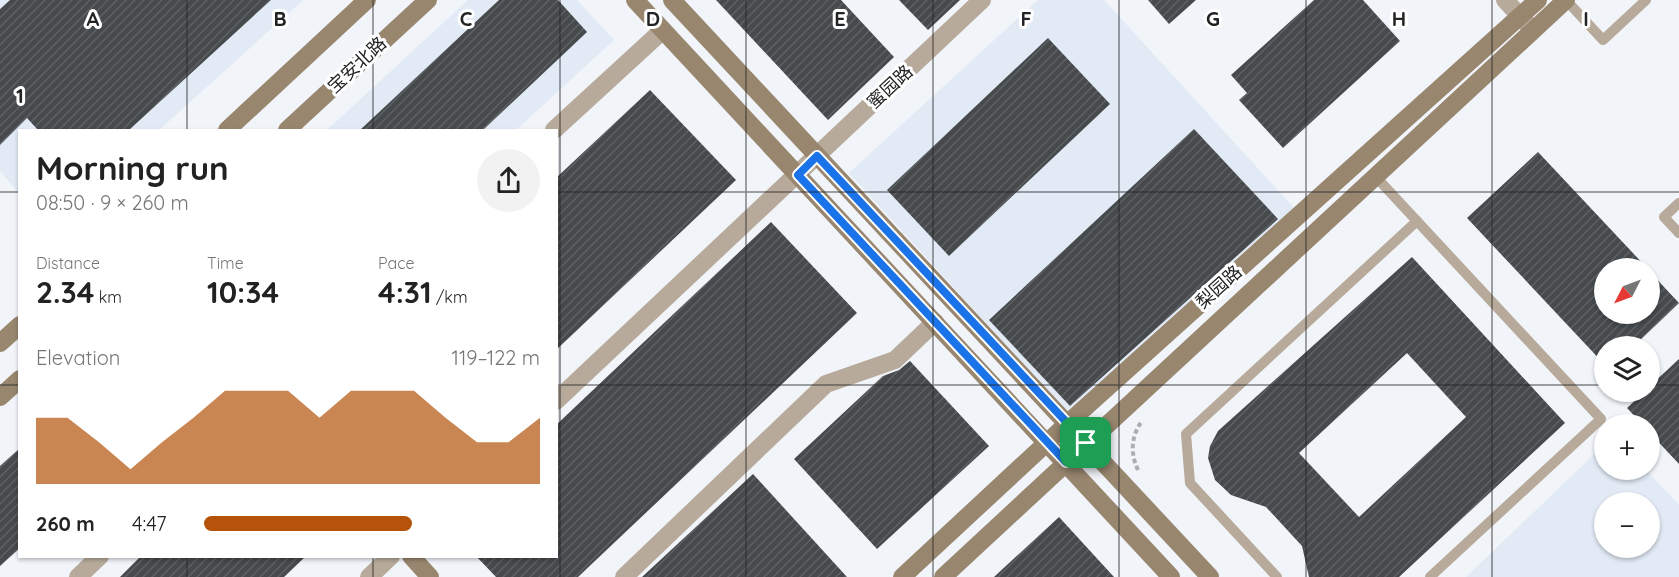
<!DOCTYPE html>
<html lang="en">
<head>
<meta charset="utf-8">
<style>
	body { margin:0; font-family:Quicksand,"Noto Sans SC",sans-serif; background:#f2f2f2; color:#222; height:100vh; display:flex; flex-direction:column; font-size:22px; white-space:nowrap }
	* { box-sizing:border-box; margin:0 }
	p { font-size:20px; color:#767676 }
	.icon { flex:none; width:33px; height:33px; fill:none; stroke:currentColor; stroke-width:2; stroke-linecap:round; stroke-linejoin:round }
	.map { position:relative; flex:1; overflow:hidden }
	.panel { position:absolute; left:18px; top:129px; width:540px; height:429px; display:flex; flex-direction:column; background:#fff; border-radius:0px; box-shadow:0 2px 4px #0004 }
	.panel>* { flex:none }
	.needle { width:39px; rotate:228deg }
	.buttons { position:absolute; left:1594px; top:258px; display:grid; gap:12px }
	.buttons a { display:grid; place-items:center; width:66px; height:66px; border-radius:50%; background:#fff; box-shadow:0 2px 4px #0004; font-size:30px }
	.pin { position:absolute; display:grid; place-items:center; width:51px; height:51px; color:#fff; margin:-26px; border-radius:12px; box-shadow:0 3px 9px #0006 }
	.round { display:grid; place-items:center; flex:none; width:63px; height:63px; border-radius:32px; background:#f2f2f2 }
	.overview { display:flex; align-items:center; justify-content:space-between; height:102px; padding:0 18px }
	h1 { font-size:33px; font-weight:700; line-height:45px }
	.figures { display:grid; grid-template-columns:repeat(3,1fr); gap:9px; height:102px; padding:6px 18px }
	.figures div { display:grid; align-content:center }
	.figures b { font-size:30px; font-weight:700 }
	.figures small { font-size:16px; font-weight:400 }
	.figures p { font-size:16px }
	.chart { height:168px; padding:12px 18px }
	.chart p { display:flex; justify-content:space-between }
	.chart svg { width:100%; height:108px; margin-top:6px; fill:#b45309; opacity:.7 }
	ul { padding:0 18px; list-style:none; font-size:20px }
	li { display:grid; grid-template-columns:96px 72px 1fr; align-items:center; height:45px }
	li i { height:15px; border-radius:8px; background:#b45309 }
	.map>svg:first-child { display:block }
	.built { fill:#e1eaf5; fill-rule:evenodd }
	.building { fill:url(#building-hatch); fill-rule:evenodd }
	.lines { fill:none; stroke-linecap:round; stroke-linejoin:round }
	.path { stroke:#abadb1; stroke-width:4; stroke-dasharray:4.5 3; stroke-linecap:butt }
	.lane { stroke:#b7aa9a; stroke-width:10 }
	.street { stroke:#b7aa9a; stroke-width:18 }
	.secondary { stroke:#98866f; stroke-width:18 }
	.route-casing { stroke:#fff; stroke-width:12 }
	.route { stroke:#1a73e8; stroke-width:8 }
	.grid { fill:none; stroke:#222325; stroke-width:1.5; stroke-opacity:0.55 }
	.labels { text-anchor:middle; stroke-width:6; stroke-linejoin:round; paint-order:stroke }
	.street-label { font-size:18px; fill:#222325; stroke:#fff }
	.grid-label { font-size:20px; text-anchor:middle; font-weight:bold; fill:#222325; stroke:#fff; stroke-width:6; stroke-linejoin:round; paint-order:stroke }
</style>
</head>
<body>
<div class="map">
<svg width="1679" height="577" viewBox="0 0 1679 577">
	<defs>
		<pattern id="building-hatch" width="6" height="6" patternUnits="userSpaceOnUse" patternTransform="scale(1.5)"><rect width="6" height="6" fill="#464a4d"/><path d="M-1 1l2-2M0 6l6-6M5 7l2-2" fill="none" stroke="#5e6164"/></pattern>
	</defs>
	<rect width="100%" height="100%" fill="#f1f4f9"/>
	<g class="built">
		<polygon points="0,0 303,0 159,130 20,130 19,193 0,171"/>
		<polygon points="468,0 577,0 614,40 516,130 327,130"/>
		<polygon points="1038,0 1104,0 1295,209 1070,415 849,173"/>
		<path d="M1605,444V470H1646L1679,505V577H1466ZM1650,502V548H1605V502Z"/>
	</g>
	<g class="building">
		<polygon points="10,0 271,0 129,130 38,130 27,118 0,145 0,9"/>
		<polygon points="499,0 558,0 587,32 483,130 360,130"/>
		<polygon points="716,0 841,0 894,57 828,120"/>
		<polygon points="899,0 960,0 928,30"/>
		<polygon points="1148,0 1196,0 1169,24"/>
		<polygon points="1314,0 1363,0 1400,41 1283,148 1239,100 1247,93 1231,75"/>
		<polygon points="1048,38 1110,104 949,256 887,190"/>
		<polygon points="650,90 736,180 556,350 556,178"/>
		<polygon points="1194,129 1278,219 1070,406 989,320"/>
		<polygon points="1538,152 1647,268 1605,268 1605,314 1650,314 1650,272 1679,303 1634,346 1605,346 1605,365 1467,218"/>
		<polygon points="771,222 857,313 578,577 496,577 476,556 556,556 556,425"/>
		<path d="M1412,257L1565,423L1399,577H1309L1302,546L1266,507L1231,495L1215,480L1208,458L1210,446L1218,431ZM1407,353L1466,417L1359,517L1299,453Z"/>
		<polygon points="1679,359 1679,464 1650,433 1650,424 1642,424 1627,408 1644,392 1650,392 1650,386"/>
		<polygon points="910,361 989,446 877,549 794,459 883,376 899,370"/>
		<polygon points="20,448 20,548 0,566 0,466"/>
		<polygon points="753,474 847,577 642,577"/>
		<polygon points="1059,517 1114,577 994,577"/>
		<polygon points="141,556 306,556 284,577 120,577"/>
	</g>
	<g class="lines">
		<path class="path" d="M1138,470C1130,453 1131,436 1142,421"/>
		<g class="lane">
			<polyline points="1566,0 1603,40 1646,0"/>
			<polyline points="1376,177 1601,419 1430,577"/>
			<polyline points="1679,203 1664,217 1679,233"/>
			<polyline points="1277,577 1190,483 1186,434 1417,221"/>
		</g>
		<g class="street">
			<polyline points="1505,0 1530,27"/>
			<polyline points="554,130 663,30"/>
			<polyline points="556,401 982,0"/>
			<polyline points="78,577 100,556"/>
			<polyline points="369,577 391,556"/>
			<polyline points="624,577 826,384 895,360 935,322"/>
		</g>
		<g class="secondary">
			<polyline points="635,0 1171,577"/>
			<polyline points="672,0 1210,577"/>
			<polyline points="227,130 367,0"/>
			<polyline points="287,130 428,0"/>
			<polyline points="0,343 20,325"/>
			<polyline points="0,397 20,379"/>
			<polyline points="411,556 430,577"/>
			<polyline points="902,577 1068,423 1538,0"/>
			<polyline points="943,577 1566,0"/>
		</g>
	</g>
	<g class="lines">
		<defs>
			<polygon id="route" points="817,156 1086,443 1066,462 798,175"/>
		</defs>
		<use href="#route" class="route-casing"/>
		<use href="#route" class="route"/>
	</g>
	<path class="grid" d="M187,0V130M373,0V130M560,0V577M746,0V577M933,0V577M1119,0V577M1306,0V577M1492,0V577M0,192H20M556,192H1679M0,385H20M556,385H1605M1650,385H1679M187,556V577M373,556V577"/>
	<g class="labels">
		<g class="street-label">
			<text transform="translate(357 65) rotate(-43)" y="6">宝安北路</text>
			<text transform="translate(890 87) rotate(-43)" y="6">蜜园路</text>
			<text transform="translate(1219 287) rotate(-42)" y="6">梨园路</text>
		</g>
	</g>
	<g class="grid-label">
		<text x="93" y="26">A</text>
		<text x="280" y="26">B</text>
		<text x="466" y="26">C</text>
		<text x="653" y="26">D</text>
		<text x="840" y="26">E</text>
		<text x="1026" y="26">F</text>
		<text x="1213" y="26">G</text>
		<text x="1399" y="26">H</text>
		<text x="1586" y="26">I</text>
		<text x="20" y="103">1</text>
	</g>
</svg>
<div class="buttons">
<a><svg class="needle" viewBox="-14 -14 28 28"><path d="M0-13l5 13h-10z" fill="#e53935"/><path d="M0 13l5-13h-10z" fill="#767676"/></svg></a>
<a><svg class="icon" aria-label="layers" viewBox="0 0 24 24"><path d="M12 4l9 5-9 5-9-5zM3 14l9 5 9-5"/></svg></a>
<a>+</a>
<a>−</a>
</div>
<div class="pin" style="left:1086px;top:443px;background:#1e9e55"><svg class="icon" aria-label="arrive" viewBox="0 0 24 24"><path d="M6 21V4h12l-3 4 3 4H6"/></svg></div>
<section class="panel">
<div class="overview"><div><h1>Morning run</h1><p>08:50 · 9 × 260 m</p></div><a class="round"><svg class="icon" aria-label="share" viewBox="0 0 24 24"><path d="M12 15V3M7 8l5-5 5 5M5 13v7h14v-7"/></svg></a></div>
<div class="figures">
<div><p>Distance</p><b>2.34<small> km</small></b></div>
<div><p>Time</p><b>10:34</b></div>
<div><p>Pace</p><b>4:31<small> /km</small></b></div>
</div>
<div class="chart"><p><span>Elevation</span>119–122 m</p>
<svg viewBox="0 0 160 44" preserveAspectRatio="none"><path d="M0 44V17L10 17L20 27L30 38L40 27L50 17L60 6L70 6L80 6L90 17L100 6L110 6L120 6L130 17L140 27L150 27L160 17V44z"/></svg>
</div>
<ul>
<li><b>260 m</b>4:47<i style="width:62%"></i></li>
</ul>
</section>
</div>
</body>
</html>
